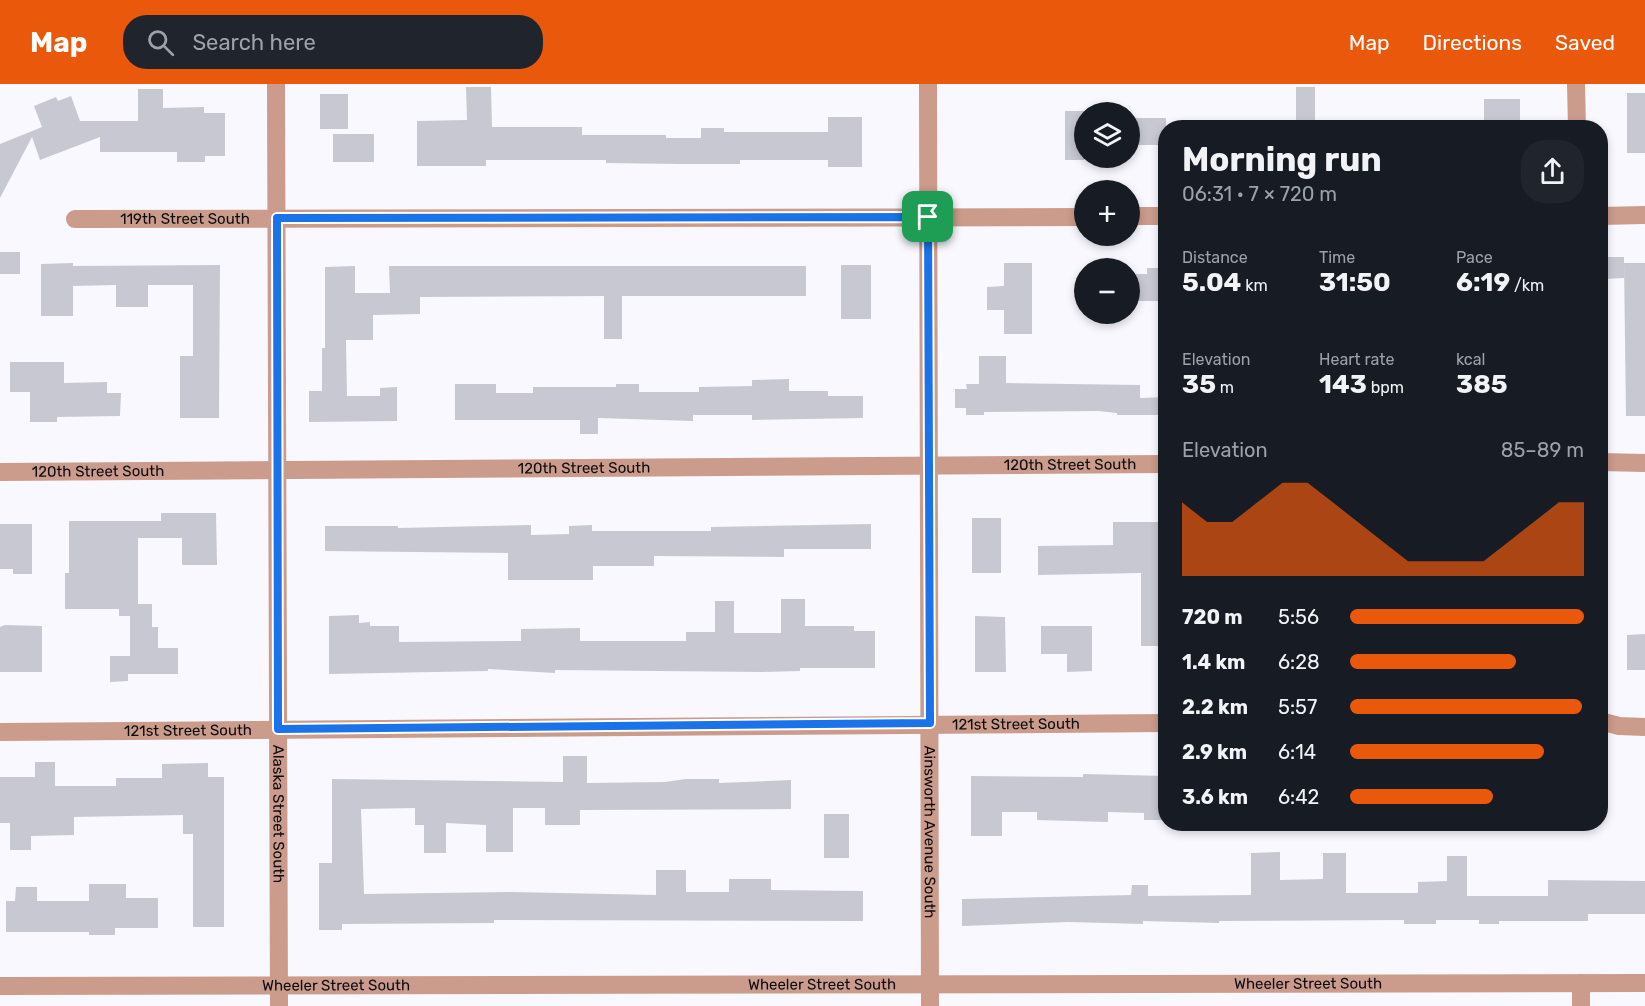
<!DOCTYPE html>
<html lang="en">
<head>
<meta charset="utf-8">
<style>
	body { margin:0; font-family:Rubik,sans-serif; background:#20242c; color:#f1f3f6; height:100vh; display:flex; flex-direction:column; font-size:22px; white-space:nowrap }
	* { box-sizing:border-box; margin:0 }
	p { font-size:20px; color:#9ea1a6 }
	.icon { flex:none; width:33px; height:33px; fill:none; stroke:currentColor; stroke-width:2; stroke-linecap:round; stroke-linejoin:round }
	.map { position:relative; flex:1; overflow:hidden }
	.sheet { position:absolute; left:1158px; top:36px; width:450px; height:711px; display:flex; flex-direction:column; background:#171b24; border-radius:24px; box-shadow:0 3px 9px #0003 }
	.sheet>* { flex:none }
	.buttons { position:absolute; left:1074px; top:18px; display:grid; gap:12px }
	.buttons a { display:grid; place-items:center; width:66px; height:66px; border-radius:50%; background:#171b24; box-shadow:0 3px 9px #0003; font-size:30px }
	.pin { position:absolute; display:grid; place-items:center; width:51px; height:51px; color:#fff; margin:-26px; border-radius:12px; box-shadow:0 3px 9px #0006 }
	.round { display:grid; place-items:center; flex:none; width:63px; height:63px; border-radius:24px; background:#20242c }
	.overview { display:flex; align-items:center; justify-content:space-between; height:102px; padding:0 24px }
	h1 { font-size:33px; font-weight:700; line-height:45px }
	.stats { display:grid; grid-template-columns:repeat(3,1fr); gap:9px; height:102px; padding:6px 24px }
	.stats div { display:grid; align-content:center }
	.stats b { font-size:26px; font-weight:700 }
	.stats small { font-size:16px; font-weight:400 }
	.stats p { font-size:16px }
	.chart { height:168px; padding:12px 24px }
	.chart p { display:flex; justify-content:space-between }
	.chart svg { width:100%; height:108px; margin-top:6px; fill:#ea580c; opacity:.7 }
	ul { padding:0 24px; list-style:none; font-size:20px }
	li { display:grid; grid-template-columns:96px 72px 1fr; align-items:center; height:45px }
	li i { height:15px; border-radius:8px; background:#ea580c }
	header { display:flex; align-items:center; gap:36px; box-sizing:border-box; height:84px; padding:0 30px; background:#ea580c; color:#fff }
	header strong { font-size:28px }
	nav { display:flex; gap:33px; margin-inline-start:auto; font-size:21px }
	.search { width:420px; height:54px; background:#20242c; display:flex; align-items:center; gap:15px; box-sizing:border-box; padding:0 21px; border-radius:24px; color:#9ea1a6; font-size:22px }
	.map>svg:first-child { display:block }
	.building { fill:#c8c8d2 }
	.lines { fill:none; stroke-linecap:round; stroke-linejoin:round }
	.minor { stroke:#cb9b8b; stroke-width:18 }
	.route-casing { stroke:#fff; stroke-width:12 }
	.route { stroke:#1a73e8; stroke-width:8 }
	.labels { text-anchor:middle; stroke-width:6; stroke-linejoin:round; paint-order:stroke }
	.street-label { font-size:15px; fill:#0c0c0f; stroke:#f8f8fe }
</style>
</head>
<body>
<header>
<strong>Map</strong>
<div class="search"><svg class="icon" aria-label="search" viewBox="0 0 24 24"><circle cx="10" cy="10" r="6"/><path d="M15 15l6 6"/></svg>Search here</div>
<nav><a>Map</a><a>Directions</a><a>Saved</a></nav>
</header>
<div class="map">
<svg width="1645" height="922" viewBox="0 0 1645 922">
	<rect width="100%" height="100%" fill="#f8f8fe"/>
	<g class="building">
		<polygon points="466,3 491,3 492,43 582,43 582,51 666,51 666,54 701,54 701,44 724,44 724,48 828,48 828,33 862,33 862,83 828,83 828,76 740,76 740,80 679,80 606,79 606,76 486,76 486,82 417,82 417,37 467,36"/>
		<rect x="1296" y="3" width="19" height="41"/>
		<polygon points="138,5 163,5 163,24 204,23 204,29 225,29 225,72 205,72 205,78 177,78 177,68 100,68 100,53 40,76 32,53 0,114 0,60 42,43 34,22 56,13 58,17 71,12 80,37 138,37"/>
		<rect x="1627" y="9" width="18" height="60"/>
		<rect x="320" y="10" width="28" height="35"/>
		<rect x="1484" y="15" width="36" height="29"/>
		<rect x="1065" y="27" width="19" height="49"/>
		<rect x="1130" y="34" width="36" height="27"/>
		<rect x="333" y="50" width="41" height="28"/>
		<rect x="0" y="168" width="20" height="22"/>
		<polygon points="1604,173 1624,173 1624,194 1604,195"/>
		<polygon points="73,179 73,182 220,181 219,334 180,334 180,272 193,272 193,201 148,201 148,223 116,223 116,201 73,202 73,232 41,232 41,180"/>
		<polygon points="1004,179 1032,179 1032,250 1004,250 1004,226 987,226 987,203 1004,202"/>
		<polygon points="1624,179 1645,179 1645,332 1626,332"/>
		<rect x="841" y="181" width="30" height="54"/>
		<polygon points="355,182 355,209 390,209 389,182 806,182 806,212 622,212 622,255 604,255 604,212 420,213 420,230 373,231 373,256 346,256 347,312 380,312 380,304 397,303 397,337 309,338 309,307 322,307 322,264 325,264 325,183"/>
		<polygon points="1147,184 1165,184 1165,217 1130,217 1130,190 1147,190"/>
		<polygon points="979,272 1006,272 1006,299 1140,301 1140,314 1166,313 1166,331 1117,331 1117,329 1098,327 984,328 984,331 966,331 966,324 955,324 955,305 967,305 966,300 979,300"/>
		<polygon points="10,278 64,278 64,299 107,298 107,309 121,309 120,332 57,333 57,338 30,338 30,308 10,308"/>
		<polygon points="789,295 789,307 828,307 828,312 863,312 863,334 752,336 752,331 693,331 693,337 598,334 598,350 580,350 580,336 455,336 455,300 496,300 496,309 533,309 533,303 616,303 616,300 639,300 639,308 699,308 699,303 752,302 752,296"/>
		<polygon points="161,429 216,429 217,481 182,481 182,454 138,454 138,520 152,520 152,543 158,543 158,564 178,564 178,590 128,590 128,597 110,598 110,572 130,572 130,532 119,532 119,525 65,525 65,489 69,489 69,437 161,437"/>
		<rect x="972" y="434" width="29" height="55"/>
		<polygon points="1113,438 1166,438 1166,562 1141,562 1141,489 1038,491 1038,462 1113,461"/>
		<polygon points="0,440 32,440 32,490 13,490 13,485 0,485"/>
		<polygon points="871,440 871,465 784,465 784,473 654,472 654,482 593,482 593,496 508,496 508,469 325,467 325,442 398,442 398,444 531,441 531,451 569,450 569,442 592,441 592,447 711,447 711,443"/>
		<polygon points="781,515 805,515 805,542 854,542 854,547 875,547 875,584 800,584 800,587 762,588 555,586 555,589 488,585 488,587 329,590 329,532 359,531 359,539 370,538 370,542 399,542 399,558 521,557 521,545 580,544 580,557 686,557 686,548 715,548 715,517 734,517 734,549 781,549"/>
		<polygon points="975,532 1005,533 1006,588 975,588"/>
		<polygon points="5,541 42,542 42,588 0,588 0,543"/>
		<polygon points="1041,542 1092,542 1092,587 1067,588 1067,570 1041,570"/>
		<polygon points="1645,550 1645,586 1627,586 1627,551"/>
		<polygon points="563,672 587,672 587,699 665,698 686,695 719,695 719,699 791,696 791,725 580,726 580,741 545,741 545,724 513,724 513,768 486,768 486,741 446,739 446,769 424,769 424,741 415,741 415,724 361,725 364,810 511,808 656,811 656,786 686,786 686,808 729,808 729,795 771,795 771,806 863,807 863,837 494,836 494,839 342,840 342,846 319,846 319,779 332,779 332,695 563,698"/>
		<polygon points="35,678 55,678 55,702 116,702 116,694 162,694 162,680 208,679 208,693 224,693 224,843 193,843 193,750 183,750 183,731 74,733 74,751 31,752 31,766 10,766 10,739 0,739 0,693 35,693"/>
		<polygon points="1083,690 1166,692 1166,736 1144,736 1144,729 1108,728 1108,738 1037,736 1037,728 1002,728 1002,752 971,752 971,692 1083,693"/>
		<rect x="824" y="730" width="25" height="44"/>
		<polygon points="1280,768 1280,796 1323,795 1323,769 1346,769 1346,809 1418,809 1418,798 1447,797 1447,772 1467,772 1467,812 1548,812 1548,796 1645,797 1645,830 1588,830 1588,837 1499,837 1499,840 1479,840 1479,836 1436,836 1436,840 1404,840 1404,836 1219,837 1219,839 1143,837 1143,840 1068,838 962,842 962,815 1131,811 1132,801 1148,801 1148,812 1251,811 1251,769"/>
		<polygon points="89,800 126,800 126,814 158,814 158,844 115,844 115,851 89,851 89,848 6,848 6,817 15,817 16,803 37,803 37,817 89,817"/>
	</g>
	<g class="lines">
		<g class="minor">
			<path id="s1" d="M276,0L279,922"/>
			<path id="s2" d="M928,0L930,922"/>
			<polyline points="1576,0 1577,44"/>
			<polyline points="1130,132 1166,132"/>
			<polyline points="1600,132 1645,131"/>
			<path id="s3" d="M75,135L1084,133"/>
			<polyline points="1600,378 1645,379"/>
			<path id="s4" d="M0,388L1166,380"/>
			<polyline points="1600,637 1619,642 1645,643"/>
			<path id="s5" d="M0,648L1166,639"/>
			<polyline points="1581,899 1581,922"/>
			<path id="s6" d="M0,902L1645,899"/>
		</g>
	</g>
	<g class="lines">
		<defs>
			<polygon id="route" points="928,133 930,639 278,645 277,134"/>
		</defs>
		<use href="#route" class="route-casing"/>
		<use href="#route" class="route"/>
	</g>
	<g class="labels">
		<g class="street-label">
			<text dy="5" stroke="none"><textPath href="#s3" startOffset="110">119th Street South</textPath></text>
			<text dy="5" stroke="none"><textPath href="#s4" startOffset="1070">120th Street South</textPath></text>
			<text dy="5" stroke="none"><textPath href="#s4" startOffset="584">120th Street South</textPath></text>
			<text dy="5" stroke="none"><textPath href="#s4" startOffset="98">120th Street South</textPath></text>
			<text dy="5" stroke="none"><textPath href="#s5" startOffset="1016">121st Street South</textPath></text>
			<text dy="5" stroke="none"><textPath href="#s5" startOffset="188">121st Street South</textPath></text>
			<text dy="5" stroke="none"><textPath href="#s1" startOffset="730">Alaska Street South</textPath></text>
			<text dy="5" stroke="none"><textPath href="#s2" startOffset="748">Ainsworth Avenue South</textPath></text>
			<text dy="5" stroke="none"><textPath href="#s6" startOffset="1308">Wheeler Street South</textPath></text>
			<text dy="5" stroke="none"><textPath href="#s6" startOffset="822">Wheeler Street South</textPath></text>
			<text dy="5" stroke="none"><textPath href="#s6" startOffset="336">Wheeler Street South</textPath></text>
		</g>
	</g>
</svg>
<div class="buttons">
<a><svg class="icon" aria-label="layers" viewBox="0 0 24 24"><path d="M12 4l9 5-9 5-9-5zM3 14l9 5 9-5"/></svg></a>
<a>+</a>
<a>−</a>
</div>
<div class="pin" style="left:928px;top:133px;background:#1e9e55"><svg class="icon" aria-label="arrive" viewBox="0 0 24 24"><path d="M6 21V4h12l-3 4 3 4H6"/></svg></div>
<section class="sheet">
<div class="overview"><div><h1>Morning run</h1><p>06:31 · 7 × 720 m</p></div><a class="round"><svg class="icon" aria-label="share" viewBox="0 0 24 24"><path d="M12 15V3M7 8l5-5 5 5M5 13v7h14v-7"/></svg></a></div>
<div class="stats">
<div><p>Distance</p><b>5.04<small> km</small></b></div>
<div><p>Time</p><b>31:50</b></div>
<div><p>Pace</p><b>6:19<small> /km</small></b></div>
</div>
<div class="stats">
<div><p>Elevation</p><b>35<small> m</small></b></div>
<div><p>Heart rate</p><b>143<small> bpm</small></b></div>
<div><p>kcal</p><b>385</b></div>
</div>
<div class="chart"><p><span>Elevation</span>85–89 m</p>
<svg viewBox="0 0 160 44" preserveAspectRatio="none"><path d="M0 44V14L10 22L20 22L30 14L40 6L50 6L60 14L70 22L80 30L90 38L100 38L110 38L120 38L130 30L140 22L150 14L160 14V44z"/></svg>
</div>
<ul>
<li><b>720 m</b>5:56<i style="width:100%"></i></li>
<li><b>1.4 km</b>6:28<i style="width:71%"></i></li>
<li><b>2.2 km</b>5:57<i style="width:99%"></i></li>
<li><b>2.9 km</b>6:14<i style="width:83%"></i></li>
<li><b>3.6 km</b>6:42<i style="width:61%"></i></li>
</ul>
</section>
</div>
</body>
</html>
